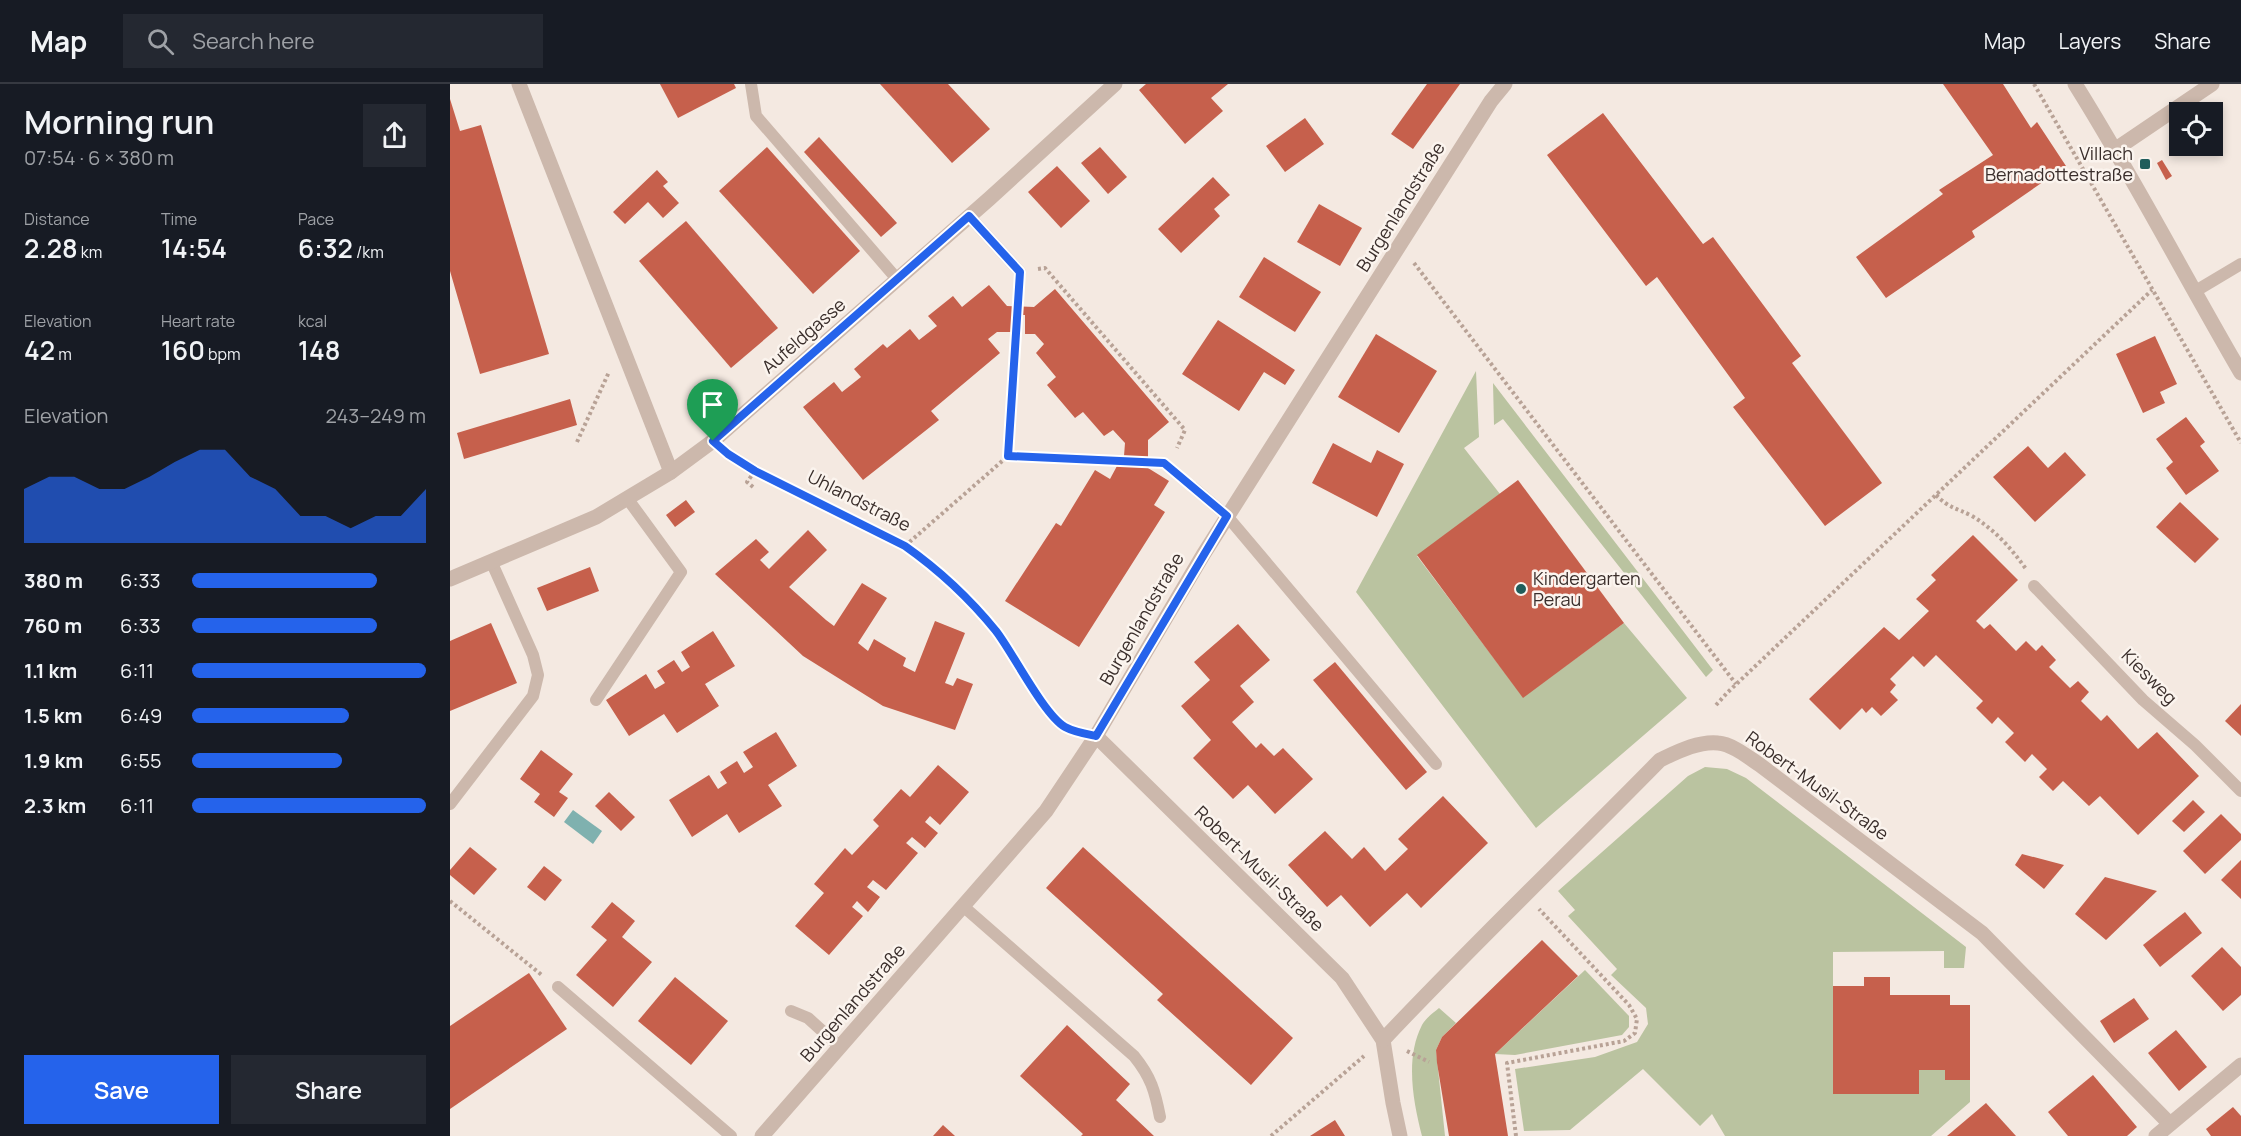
<!DOCTYPE html>
<html lang="en">
<head>
<meta charset="utf-8">
<style>
	body { margin:0; font-family:Manrope,sans-serif; background:#242831; color:#f1f3f6; height:100vh; display:flex; flex-direction:column; font-size:22px; white-space:nowrap }
	* { box-sizing:border-box; margin:0 }
	p { font-size:20px; color:#9ea1a6 }
	.icon { flex:none; width:33px; height:33px; fill:none; stroke:currentColor; stroke-width:2; stroke-linecap:round; stroke-linejoin:round }
	.map { position:relative; flex:1; overflow:hidden }
	.drawer { display:flex; flex-direction:column; background:#171b24; width:450px }
	.drawer>* { flex:none }
	.fabs { position:absolute; left:1719px; top:18px; display:grid; gap:12px }
	.fabs a { display:grid; place-items:center; width:54px; height:54px; border-radius:0px; background:#171b24; box-shadow:0 3px 9px #0003; font-size:30px }
	.pin { position:absolute; display:grid; place-items:center; width:51px; height:51px; color:#fff; margin:-62px -26px; border-radius:50% 50% 50% 0; rotate:-45deg; box-shadow:0 0 6px #0007 }
	.pin .icon { rotate:45deg }
	.round { display:grid; place-items:center; flex:none; width:63px; height:63px; border-radius:0px; background:#242831 }
	.overview { display:flex; align-items:center; justify-content:space-between; height:102px; padding:0 24px }
	h1 { font-size:33px; font-weight:600; line-height:45px }
	.metrics { display:grid; grid-template-columns:repeat(3,1fr); gap:9px; height:102px; padding:6px 24px }
	.metrics div { display:grid; align-content:center }
	.metrics b { font-size:26px; font-weight:600 }
	.metrics small { font-size:16px; font-weight:400 }
	.metrics p { font-size:16px }
	.chart { height:168px; padding:12px 24px }
	.chart p { display:flex; justify-content:space-between }
	.chart svg { width:100%; height:108px; margin-top:6px; fill:#2563eb; opacity:.7 }
	.button { display:flex; gap:12px; margin-top:auto; padding:12px 24px }
	.button a { flex:1; height:69px; border-radius:0px; background:#2563eb; color:#fff; font-size:24px; font-weight:600; line-height:69px; text-align:center }
	.button a+a { background:#242831; color:#f1f3f6 }
	ul { padding:0 24px; list-style:none; font-size:20px }
	li { display:grid; grid-template-columns:96px 72px 1fr; align-items:center; height:45px }
	li i { height:15px; border-radius:8px; background:#2563eb }
	header { display:flex; align-items:center; gap:36px; box-sizing:border-box; height:84px; padding:0 30px; background:#171b24; border-bottom:2px solid #363941 }
	header strong { font-size:28px }
	nav { display:flex; gap:33px; margin-inline-start:auto; font-size:21px }
	.search { width:420px; height:54px; background:#242831; display:flex; align-items:center; gap:15px; box-sizing:border-box; padding:0 21px; border-radius:0px; color:#9ea1a6; font-size:22px }
	main { display:flex; flex:1; min-height:0 }
	.map>svg:first-child { display:block }
	.green { fill:#bac3a0 }
	.water { fill:#7fb1af }
	.building { fill:#c6604c }
	.lines { fill:none; stroke-linecap:round; stroke-linejoin:round }
	.path { stroke:#b8a296; stroke-width:4; stroke-dasharray:3 3; stroke-linecap:butt }
	.service { stroke:#ccb8ac; stroke-width:12 }
	.minor { stroke:#ccb8ac; stroke-width:15 }
	.route-casing { stroke:#fff; stroke-width:12 }
	.route { stroke:#2563eb; stroke-width:8 }
	.poi-dot { fill:#205d5b; stroke:#fbf4ee; stroke-width:2 }
	.labels { text-anchor:middle; stroke-width:5; stroke-linejoin:round; paint-order:stroke }
	.poi-label { font-size:18px; fill:#3a2e2b; stroke:#fbf4ee; text-anchor:end }
	.street-label { font-size:18px; fill:#3a2e2b; stroke:#fbf4ee }
</style>
</head>
<body>
<header>
<strong>Map</strong>
<div class="search"><svg class="icon" aria-label="search" viewBox="0 0 24 24"><circle cx="10" cy="10" r="6"/><path d="M15 15l6 6"/></svg>Search here</div>
<nav><a>Map</a><a>Layers</a><a>Share</a></nav>
</header>
<main>
<section class="drawer">
<div class="overview"><div><h1>Morning run</h1><p>07:54 · 6 × 380 m</p></div><a class="round"><svg class="icon" aria-label="share" viewBox="0 0 24 24"><path d="M12 15V3M7 8l5-5 5 5M5 13v7h14v-7"/></svg></a></div>
<div class="metrics">
<div><p>Distance</p><b>2.28<small> km</small></b></div>
<div><p>Time</p><b>14:54</b></div>
<div><p>Pace</p><b>6:32<small> /km</small></b></div>
</div>
<div class="metrics">
<div><p>Elevation</p><b>42<small> m</small></b></div>
<div><p>Heart rate</p><b>160<small> bpm</small></b></div>
<div><p>kcal</p><b>148</b></div>
</div>
<div class="chart"><p><span>Elevation</span>243–249 m</p>
<svg viewBox="0 0 160 44" preserveAspectRatio="none"><path d="M0 44V22L10 17L20 17L30 22L40 22L50 17L60 11L70 6L80 6L90 17L100 22L110 33L120 33L130 38L140 33L150 33L160 22V44z"/></svg>
</div>
<ul>
<li><b>380 m</b>6:33<i style="width:79%"></i></li>
<li><b>760 m</b>6:33<i style="width:79%"></i></li>
<li><b>1.1 km</b>6:11<i style="width:100%"></i></li>
<li><b>1.5 km</b>6:49<i style="width:67%"></i></li>
<li><b>1.9 km</b>6:55<i style="width:64%"></i></li>
<li><b>2.3 km</b>6:11<i style="width:100%"></i></li>
</ul>
<div class="button"><a>Save</a><a>Share</a></div>
</section>
<div class="map">
<svg width="1791" height="1052" viewBox="0 0 1791 1052">
	<rect width="100%" height="100%" fill="#f4e9e1"/>
	<g class="green">
		<polygon points="1026,287 1029,353 1014,364 1050,410 967,472 1073,613 1174,539 1237,614 1086,744 906,508"/>
		<polygon points="1043,299 1263,586 1256,593 1053,335 1044,341"/>
		<polygon points="1255,683 1277,685 1296,694 1516,863 1514,884 1494,884 1494,867 1383,868 1383,1010 1469,1010 1469,986 1495,986 1495,996 1520,996 1520,1018 1481,1052 1275,1052 1262,1030 1250,1042 1193,985 1120,1046 1074,1047 1065,985 1145,973 1187,958 1198,940 1196,924 1161,891 1167,885 1118,832 1125,826 1108,807 1238,692"/>
		<polygon points="1135,886 1179,932 1179,943 1172,951 1065,971 1045,970"/>
		<path d="M989,924L1006,939L992,953L986,966L995,1052H972C963,1017 955,974 972,941C976,934 983,929 989,924Z"/>
	</g>
	<polygon class="water" points="123,726 152,747 143,760 114,738"/>
	<g class="building">
		<polygon points="210,0 284,0 286,4 228,34"/>
		<polygon points="430,0 498,0 540,45 502,79"/>
		<polygon points="696,0 778,0 761,14 773,27 735,60 689,6"/>
		<polygon points="977,0 1010,0 963,65 941,50"/>
		<polygon points="1493,0 1553,0 1581,44 1587,38 1616,82 1522,147 1525,153 1436,214 1406,173 1493,110 1489,106 1543,71"/>
		<polygon points="0,15 10,47 31,41 99,270 30,290 0,187"/>
		<polygon points="1153,29 1253,160 1263,153 1351,272 1342,279 1432,399 1375,442 1283,323 1295,314 1207,193 1196,202 1097,71"/>
		<polygon points="855,34 874,60 835,88 816,62"/>
		<polygon points="369,53 447,139 431,153 354,68"/>
		<polygon points="317,63 410,167 363,210 269,107"/>
		<polygon points="650,63 677,93 658,110 631,79"/>
		<polygon points="1712,76 1722,92 1716,96 1707,79"/>
		<polygon points="607,82 640,117 611,144 578,108"/>
		<polygon points="207,86 218,98 213,102 229,119 213,134 198,118 175,140 163,128"/>
		<polygon points="763,93 780,111 764,125 770,132 731,169 708,145"/>
		<polygon points="869,120 912,144 890,182 847,158"/>
		<polygon points="236,137 328,244 281,284 189,177"/>
		<polygon points="814,173 871,208 845,248 789,213"/>
		<polygon points="539,201 557,222 584,223 605,205 719,338 698,356 698,384 719,397 704,421 715,428 629,563 555,517 606,439 611,442 645,386 660,395 667,382 688,383 689,373 674,372 675,359 663,346 654,352 633,328 625,334 597,301 606,293 586,269 594,260 585,250 575,250 575,231 563,231 562,248 547,248 538,255 550,269 481,327 489,336 413,396 353,323 384,298 392,308 411,293 404,285 433,260 437,264 460,245 469,256 487,242 478,232 503,212 512,223"/>
		<polygon points="768,236 845,286 835,301 814,288 789,327 732,290"/>
		<polygon points="926,250 987,287 949,349 888,313"/>
		<polygon points="1705,252 1727,300 1710,308 1715,319 1693,329 1666,270"/>
		<polygon points="120,315 127,341 14,375 7,349"/>
		<polygon points="1736,333 1755,358 1750,362 1769,387 1736,411 1716,384 1723,378 1706,355"/>
		<polygon points="883,359 921,379 927,366 954,380 927,433 862,399"/>
		<polygon points="1578,362 1598,384 1615,368 1636,391 1585,438 1543,393"/>
		<polygon points="1068,396 1174,539 1073,614 967,471"/>
		<polygon points="236,416 245,428 225,443 216,431"/>
		<polygon points="1730,418 1769,455 1745,479 1706,443"/>
		<polygon points="358,446 377,466 339,503 376,536 384,542 412,499 437,514 408,559 418,567 424,555 456,574 453,582 465,588 485,537 515,549 495,599 503,602 507,594 523,600 505,646 433,622 353,572 265,490 306,455 319,468 310,476 319,485"/>
		<polygon points="1523,451 1568,496 1526,537 1534,545 1540,540 1566,567 1576,557 1586,567 1592,561 1606,576 1599,583 1620,604 1628,597 1639,608 1631,617 1651,637 1657,631 1688,665 1707,648 1749,692 1688,751 1650,712 1639,722 1613,697 1603,707 1589,693 1597,685 1582,670 1575,678 1555,658 1564,649 1548,633 1542,640 1526,624 1533,617 1486,571 1474,583 1463,572 1440,595 1446,601 1440,608 1448,616 1431,632 1422,623 1416,629 1412,624 1390,646 1359,615 1434,543 1449,556 1479,527 1466,515 1486,496 1481,491"/>
		<polygon points="140,483 149,507 97,527 87,504"/>
		<polygon points="41,539 67,599 0,627 0,557"/>
		<polygon points="788,540 820,576 790,602 804,618 782,638 806,664 811,659 824,672 833,664 863,695 825,730 798,701 783,715 743,674 761,656 731,622 760,596 744,578"/>
		<polygon points="263,547 285,582 255,600 269,622 227,649 214,630 179,652 156,616 196,590 205,605 215,599 207,587 224,576 232,588 240,583 231,568"/>
		<polygon points="885,578 977,688 956,706 863,596"/>
		<polygon points="1791,620 1791,652 1775,637"/>
		<polygon points="326,648 347,682 318,701 332,722 289,749 277,730 242,753 219,716 259,691 268,705 277,699 270,688 287,677 294,689 303,683 293,668"/>
		<polygon points="91,666 123,690 109,708 118,714 104,733 84,718 90,710 70,695"/>
		<polygon points="488,681 519,708 490,741 480,732 475,738 488,749 475,764 462,753 456,759 468,769 436,806 423,796 417,803 430,813 418,828 407,817 402,823 413,832 379,871 345,842 374,809 364,800 395,764 402,771 416,756 429,742 423,736 451,705 460,713"/>
		<polygon points="159,708 185,733 171,747 145,722"/>
		<polygon points="993,712 1038,759 971,824 957,809 920,843 891,811 877,823 838,781 875,747 902,775 914,763 935,787 958,765 948,755"/>
		<polygon points="1743,716 1755,728 1734,748 1722,737"/>
		<polygon points="1771,730 1791,750 1791,756 1755,790 1733,767"/>
		<polygon points="20,763 47,785 24,811 0,791 0,786"/>
		<polygon points="633,763 843,954 801,1001 707,916 713,910 596,804"/>
		<polygon points="1572,770 1614,781 1594,805 1565,781"/>
		<polygon points="1791,776 1791,815 1771,796"/>
		<polygon points="94,782 112,796 95,817 77,803"/>
		<polygon points="1655,793 1707,807 1656,856 1625,830"/>
		<polygon points="162,818 185,837 172,853 202,878 163,923 126,891 157,856 141,843"/>
		<polygon points="1735,828 1752,849 1710,883 1693,861"/>
		<polygon points="1092,856 1128,892 1045,970 1058,1052 999,1052 987,979 986,966 992,953"/>
		<polygon points="1772,863 1791,883 1791,911 1773,927 1741,892"/>
		<polygon points="79,889 117,945 0,1025 0,942"/>
		<polygon points="225,893 278,937 241,981 188,937"/>
		<polygon points="1414,893 1440,893 1440,911 1500,911 1500,921 1520,921 1520,996 1495,996 1495,986 1469,986 1469,1010 1383,1010 1383,902 1414,902"/>
		<polygon points="1684,914 1699,935 1664,959 1650,937"/>
		<polygon points="617,941 680,1000 666,1016 704,1052 631,1052 633,1050 570,992"/>
		<polygon points="1726,946 1757,983 1729,1007 1698,969"/>
		<polygon points="1643,991 1687,1043 1677,1052 1618,1052 1598,1028"/>
		<polygon points="1536,1019 1566,1052 1497,1052"/>
		<polygon points="1783,1023 1791,1032 1791,1052 1761,1052 1756,1045"/>
		<polygon points="885,1036 895,1052 860,1052"/>
		<polygon points="493,1041 505,1052 483,1052"/>
	</g>
	<g class="lines">
		<g class="path">
			<polyline points="1584,0 1791,359"/>
			<polyline points="964,179 1286,600"/>
			<polyline points="588,185 595,184 735,346 727,364"/>
			<polyline points="127,358 159,288"/>
			<path d="M280,371L455,462C489,486 521,515 546,547C568,575 593,634 625,647"/>
			<polyline points="558,372 714,379 730,392"/>
			<polyline points="303,403 297,398 305,387"/>
			<path d="M1486,411C1500,425 1507,424 1522,432C1545,446 1561,464 1576,485"/>
			<polyline points="455,462 558,372 569,208"/>
			<polyline points="1266,621 1278,608 1702,206"/>
			<polyline points="0,817 93,892"/>
			<polyline points="957,967 979,978"/>
			<polyline points="821,1052 914,972"/>
			<polyline points="1066,1052 1057,979 1174,957 1185,949 1187,935 1179,921 1089,825"/>
		</g>
		<g class="service">
			<polyline points="301,0 306,32 447,195"/>
			<polyline points="519,132 570,188"/>
			<polyline points="1744,208 1791,180"/>
			<polyline points="744,404 777,432 986,680"/>
			<polyline points="1584,502 1693,616 1745,661 1791,707"/>
			<polyline points="146,616 231,488 177,414"/>
			<polyline points="0,720 83,612 88,591 83,571 41,477"/>
			<path d="M514,823L684,972C701,993 705,1007 710,1033"/>
			<polyline points="108,903 281,1052"/>
			<polyline points="341,927 358,934 390,963"/>
		</g>
		<g class="minor">
			<polyline points="69,0 221,388"/>
			<path d="M1625,0C1684,94 1735,193 1791,289"/>
			<polyline points="1666,65 1762,0"/>
			<polyline points="0,495 146,433 221,388 263,357 539,115 665,0"/>
			<polyline points="646,652 892,894 933,956 943,1019 950,1052"/>
			<path d="M933,956C1023,860 1118,770 1210,676C1227,668 1248,657 1268,659C1282,660 1298,673 1310,681L1532,849L1720,1040"/>
			<polyline points="312,1052 596,727 646,652 753,471 1041,17 1055,0"/>
			<polyline points="1706,1052 1791,981"/>
		</g>
	</g>
	<g class="lines">
		<defs>
			<path id="route" d="M519,132L570,188L558,372L714,379L777,432L646,652C636,650 624,648 615,643C594,631 563,569 546,547C520,515 489,486 455,462L305,387L278,370L263,357Z"/>
		</defs>
		<use href="#route" class="route-casing"/>
		<use href="#route" class="route"/>
	</g>
	<g class="poi-dot">
		<rect x="1689" y="74" width="12" height="12" rx="3"/>
		<circle cx="1071" cy="505" r="6"/>
	</g>
	<g class="labels">
		<g class="poi-label">
			<text x="1683" y="76">Villach<tspan x="1683" dy="21">Bernadottestraße</tspan></text>
			<text x="1083" y="501" text-anchor="start">Kindergarten<tspan x="1083" dy="21">Perau</tspan></text>
		</g>
		<g class="street-label">
			<text transform="translate(951 123) rotate(-58)" y="6">Burgenlandstraße</text>
			<text transform="translate(354 252) rotate(-41)" y="6">Aufeldgasse</text>
			<text transform="translate(409 417) rotate(27)" y="6">Uhlandstraße</text>
			<text transform="translate(692 535) rotate(-60)" y="6">Burgenlandstraße</text>
			<text transform="translate(1699 593) rotate(45)" y="6">Kiesweg</text>
			<text transform="translate(1367 702) rotate(36)" y="6">Robert-Musil-Straße</text>
			<text transform="translate(809 785) rotate(44)" y="6">Robert-Musil-Straße</text>
			<text transform="translate(403 919) rotate(-49)" y="6">Burgenlandstraße</text>
		</g>
	</g>
</svg>
<div class="fabs">
<a><svg class="icon" aria-label="locate" viewBox="0 0 24 24"><circle cx="12" cy="12" r="6"/><path d="M12 2v4M12 18v4M2 12h4M18 12h4"/></svg></a>
</div>
<div class="pin" style="left:263px;top:357px;background:#1e9e55"><svg class="icon" aria-label="arrive" viewBox="0 0 24 24"><path d="M6 21V4h12l-3 4 3 4H6"/></svg></div>
</div>
</main>
</body>
</html>
